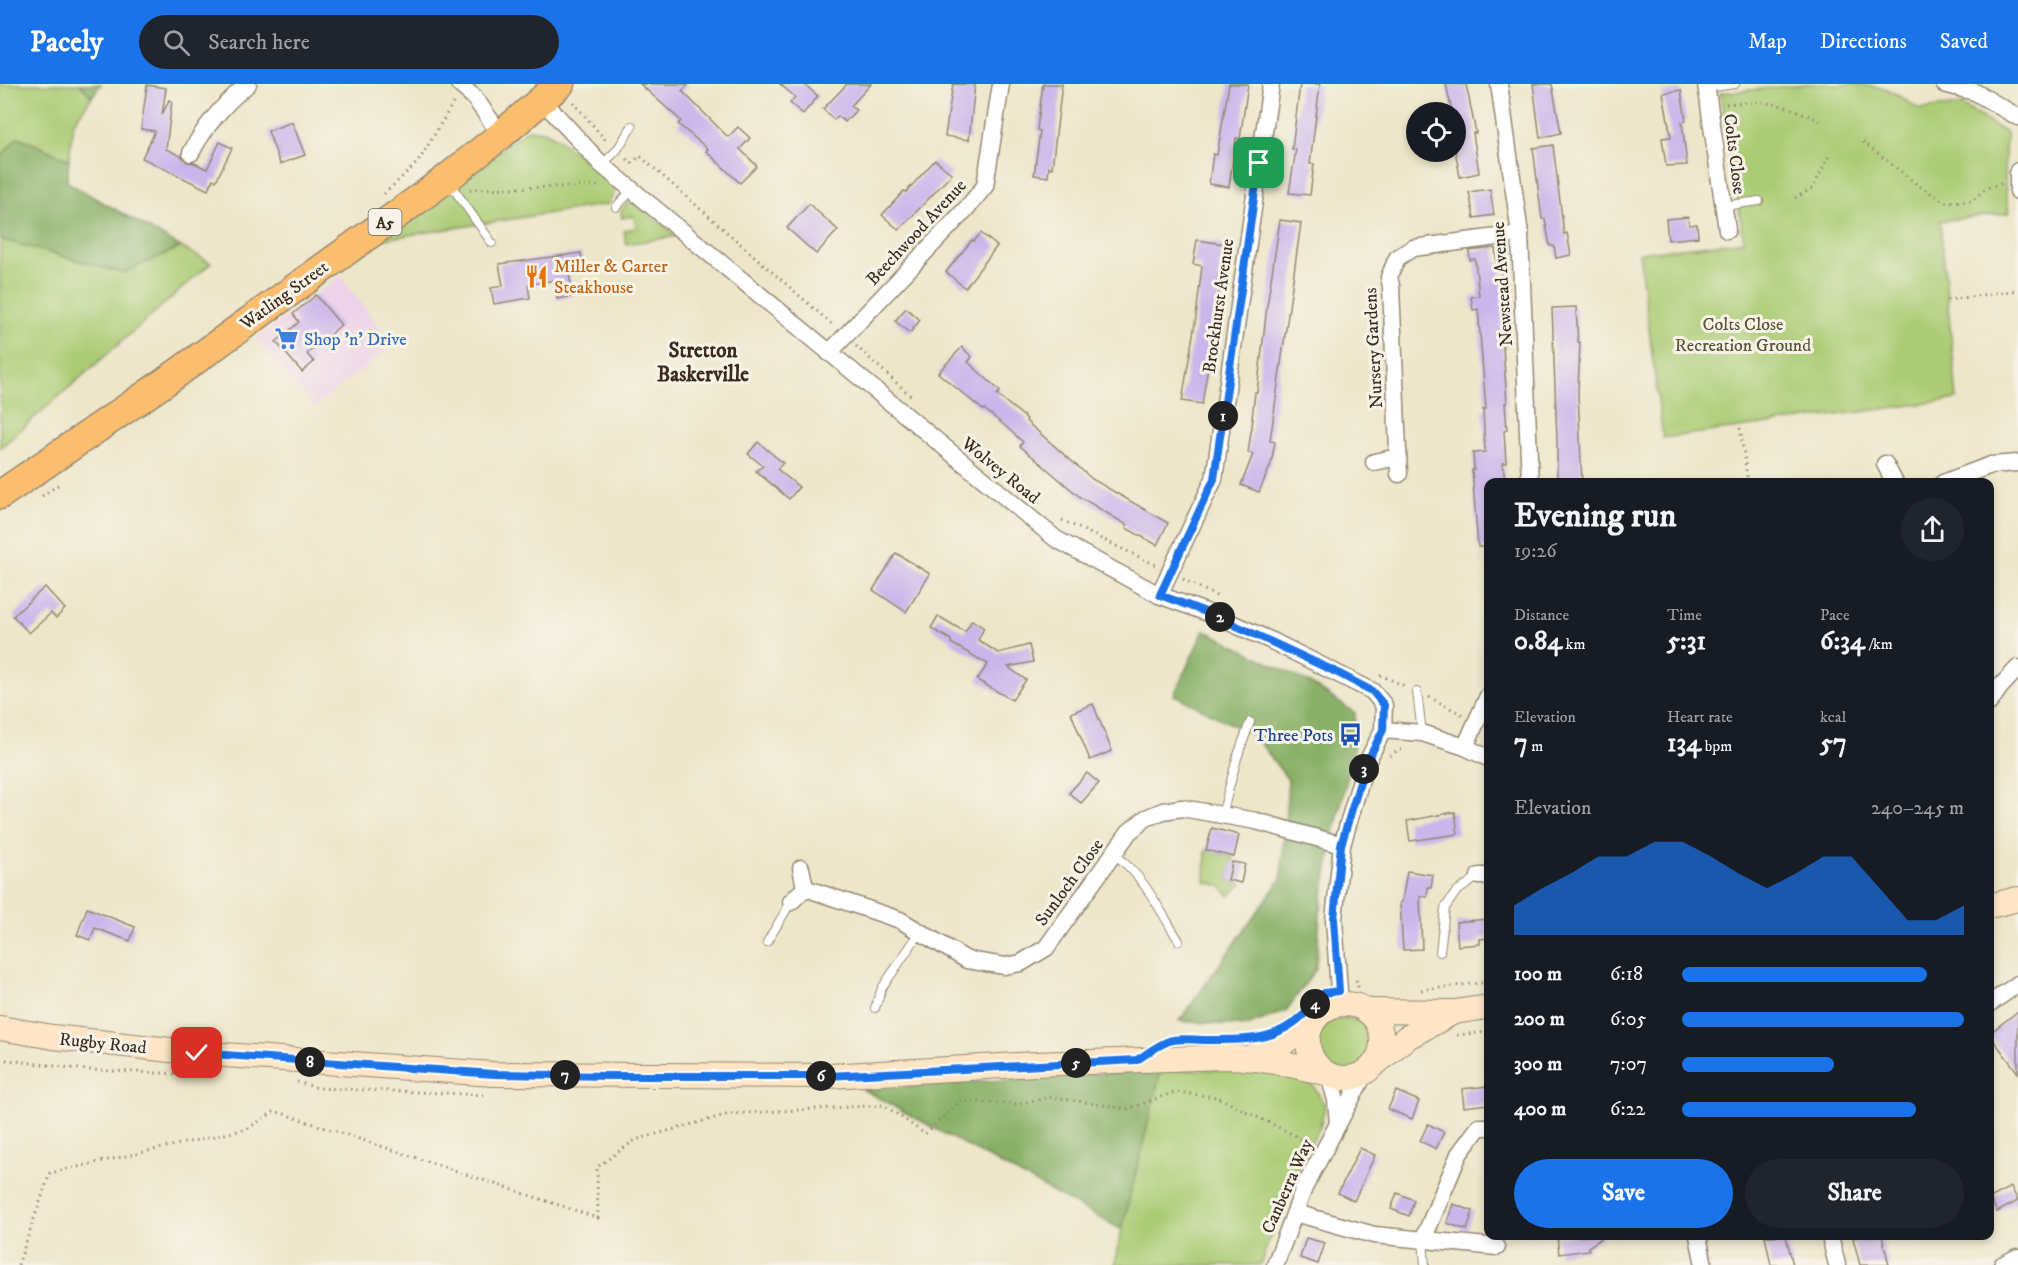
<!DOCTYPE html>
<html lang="en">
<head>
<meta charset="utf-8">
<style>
	body { margin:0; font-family:"IM FELL DW Pica",serif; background:#20242c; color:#f1f3f6; height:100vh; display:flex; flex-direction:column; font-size:22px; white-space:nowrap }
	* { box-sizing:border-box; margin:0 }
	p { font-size:20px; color:#9ea1a6 }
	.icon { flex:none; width:33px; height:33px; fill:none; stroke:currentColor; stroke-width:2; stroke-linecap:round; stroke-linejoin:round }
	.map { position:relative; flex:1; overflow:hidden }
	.drawer { position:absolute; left:1484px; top:394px; width:510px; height:762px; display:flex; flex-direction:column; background:#171b24; border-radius:12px; box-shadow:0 3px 9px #0003 }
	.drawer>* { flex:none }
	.tools { position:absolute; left:1406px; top:18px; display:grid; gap:12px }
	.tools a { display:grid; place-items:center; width:60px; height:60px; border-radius:50%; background:#171b24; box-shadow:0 3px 9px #0003; font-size:30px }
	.pin { position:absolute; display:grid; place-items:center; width:51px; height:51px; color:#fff; margin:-26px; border-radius:12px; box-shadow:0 3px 9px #0006 }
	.km { position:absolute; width:30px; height:30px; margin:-15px; border-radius:50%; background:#222; color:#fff; font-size:16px; line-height:30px; text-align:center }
	.round { display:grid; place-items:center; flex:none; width:63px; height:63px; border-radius:32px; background:#20242c }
	.summary { display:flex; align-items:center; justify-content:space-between; height:102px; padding:0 30px }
	h1 { font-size:33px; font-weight:700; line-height:45px }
	.figures { display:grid; grid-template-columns:repeat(3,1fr); gap:9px; height:102px; padding:6px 30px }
	.figures div { display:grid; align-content:center }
	.figures b { font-size:26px; font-weight:700 }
	.figures small { font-size:16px; font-weight:400 }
	.figures p { font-size:16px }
	.chart { height:168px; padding:12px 30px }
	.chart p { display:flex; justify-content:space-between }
	.chart svg { width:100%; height:108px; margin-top:6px; fill:#1a73e8; opacity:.7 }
	.primary-button { display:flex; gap:12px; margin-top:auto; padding:12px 30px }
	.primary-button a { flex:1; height:69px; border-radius:36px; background:#1a73e8; color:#fff; font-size:24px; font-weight:700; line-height:69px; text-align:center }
	.primary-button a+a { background:#20242c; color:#f1f3f6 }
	ul { padding:0 30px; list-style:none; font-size:20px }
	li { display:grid; grid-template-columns:96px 72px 1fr; align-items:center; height:45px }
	li i { height:15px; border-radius:8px; background:#1a73e8 }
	header { display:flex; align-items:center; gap:36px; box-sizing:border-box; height:84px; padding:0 30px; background:#1a73e8; color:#fff }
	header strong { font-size:28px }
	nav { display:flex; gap:33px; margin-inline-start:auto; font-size:21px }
	.search { width:420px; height:54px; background:#20242c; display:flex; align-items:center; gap:15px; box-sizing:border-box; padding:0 21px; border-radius:33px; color:#9ea1a6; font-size:22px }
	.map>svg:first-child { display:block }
	.built { fill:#edd1e9 }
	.green { fill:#abcc74; stroke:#737b49; stroke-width:1.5 }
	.forest { fill:#88b066; stroke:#626d42; stroke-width:1.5 }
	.building { fill:#cbb6eb }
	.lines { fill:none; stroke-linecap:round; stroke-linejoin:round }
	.service-casing { stroke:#948874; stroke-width:10 }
	.minor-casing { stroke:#948874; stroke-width:19 }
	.secondary-casing { stroke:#948874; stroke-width:26 }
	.trunk-casing { stroke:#948874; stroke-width:31 }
	.path { stroke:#948874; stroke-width:3; stroke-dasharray:1.5 4.5; stroke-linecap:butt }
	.service { stroke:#fff; stroke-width:8 }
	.minor { stroke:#fff; stroke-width:16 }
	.secondary { stroke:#fde5c5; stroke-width:24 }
	.trunk { stroke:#fbbe6e; stroke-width:28 }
	.route-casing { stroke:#fff; stroke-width:12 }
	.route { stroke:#1a73e8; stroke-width:8 }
	.labels { text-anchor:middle; stroke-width:6; stroke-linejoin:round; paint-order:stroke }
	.shield { fill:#f7f3e8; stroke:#73665b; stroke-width:1.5 }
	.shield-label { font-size:16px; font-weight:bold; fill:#3b2a1e }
	.street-label { font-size:18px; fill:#3b2a1e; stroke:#f7f3e8 }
	.food-label { font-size:18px; fill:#c56008; stroke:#f7f3e8; text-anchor:start }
	.park-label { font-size:18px; fill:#575234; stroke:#f7f3e8 }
	.shop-label { font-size:18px; fill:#366cbe; stroke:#f7f3e8; text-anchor:start }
	.transit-label { font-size:18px; fill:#164399; stroke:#f7f3e8; text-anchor:end }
	.quarter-label { font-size:21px; font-weight:bold; fill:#3b2a1e; stroke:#f7f3e8 }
</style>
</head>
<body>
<header>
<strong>Pacely</strong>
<div class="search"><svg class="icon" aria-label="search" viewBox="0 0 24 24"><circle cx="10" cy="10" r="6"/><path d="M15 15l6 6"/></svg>Search here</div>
<nav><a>Map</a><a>Directions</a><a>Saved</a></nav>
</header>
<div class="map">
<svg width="2018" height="1181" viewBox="0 0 2018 1181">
	<rect width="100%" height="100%" fill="#f7f3e8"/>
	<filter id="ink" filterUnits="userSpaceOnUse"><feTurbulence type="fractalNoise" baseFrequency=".0167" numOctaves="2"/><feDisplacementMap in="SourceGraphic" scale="12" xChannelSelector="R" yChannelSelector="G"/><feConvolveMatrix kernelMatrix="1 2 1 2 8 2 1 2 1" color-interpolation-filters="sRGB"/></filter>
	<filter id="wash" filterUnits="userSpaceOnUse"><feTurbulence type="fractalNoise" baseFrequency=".008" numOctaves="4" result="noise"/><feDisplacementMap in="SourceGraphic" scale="24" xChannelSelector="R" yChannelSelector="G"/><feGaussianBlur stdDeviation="1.35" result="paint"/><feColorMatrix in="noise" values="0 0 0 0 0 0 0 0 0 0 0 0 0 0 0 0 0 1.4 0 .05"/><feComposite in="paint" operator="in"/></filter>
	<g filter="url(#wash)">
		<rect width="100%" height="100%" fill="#ede6c9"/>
		<polygon class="built" points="341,192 392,261 315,323 255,255"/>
		<g class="green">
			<polygon points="0,0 80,0 92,13 73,39 69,76 19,53 0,73"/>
			<polygon points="1811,0 1854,0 1888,5 1919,25 1962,21 2006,49 2004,95 2009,129 1940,137 1957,315 1663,354 1639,169 1744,157 1720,9"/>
			<polygon points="528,45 544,47 557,54 617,103 608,120 377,156"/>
			<polygon points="630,117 678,152 626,160 624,146 636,144 634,132 622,134 621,126"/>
			<polygon points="0,155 123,189 181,163 211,179 0,364"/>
			<polygon points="1206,766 1234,773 1228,796 1242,800 1229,812 1221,802 1205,798"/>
			<circle cx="1345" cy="962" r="28"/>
			<polygon points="1269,985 1309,994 1325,1022 1320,1043 1291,1096 1260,1181 1115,1181 1127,1119 1161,986"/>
		</g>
		<g class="forest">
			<polygon points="80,0 101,0 92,13"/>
			<polygon points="18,53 69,76 67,98 181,163 123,189 0,155 0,73"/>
			<polygon points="1204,546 1313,601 1355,629 1353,671 1334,749 1320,830 1316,885 1286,927 1247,942 1179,937 1281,795 1288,696 1255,652 1174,611"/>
			<polygon points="1161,986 1122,1146 862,1005"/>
		</g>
		<g id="blocks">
			<g class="building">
				<polygon points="640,0 689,0 682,7 728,53 738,43 750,54 740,65 757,82 740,99 706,67 708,65 678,40 681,37 678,34"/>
				<polygon points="780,0 804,0 818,12 803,30 790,19 795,13"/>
				<polygon points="847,0 871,0 851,22 856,26 845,38 838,32 834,36 823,25"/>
				<polygon points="953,0 975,0 969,56 945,52"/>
				<polygon points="1043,0 1062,0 1052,84 1049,83 1048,93 1034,91 1040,47 1037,46"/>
				<polygon points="1229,0 1248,0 1240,55 1236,54 1229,103 1209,100 1213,70 1217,71"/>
				<polygon points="1300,0 1320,0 1310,80 1314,80 1310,111 1289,109 1296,65 1292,65"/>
				<polygon points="1446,0 1466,0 1476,49 1473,49 1479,89 1460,93 1455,66 1455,28 1452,28"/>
				<polygon points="1533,0 1552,0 1561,49 1540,54"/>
				<polygon points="147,1 166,4 162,31 169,16 172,17 166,65 181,72 187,78 194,79 207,85 220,58 232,64 216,97 213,95 208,106 142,74 155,47 141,45"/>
				<polygon points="1681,6 1686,37 1682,38 1687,81 1666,82 1662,54 1671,53 1663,9"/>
				<polygon points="292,38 305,71 280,80 268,47"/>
				<polygon points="1553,61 1564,150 1567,149 1571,171 1556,174 1554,162 1550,162 1545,135 1542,135 1533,64"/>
				<polygon points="935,76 952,90 899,146 882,131 904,107 906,108"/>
				<polygon points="1490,105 1494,131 1474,134 1469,108"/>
				<polygon points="809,120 838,146 816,170 787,144"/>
				<polygon points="1688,133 1689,141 1697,140 1698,153 1668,156 1666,135"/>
				<polygon points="1280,136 1301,139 1270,357 1275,358 1271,380 1259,408 1241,401 1253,370 1248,369 1253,335 1252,335 1255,308 1257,308 1267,222"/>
				<polygon points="981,149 997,162 965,204 946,188 972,156 974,157"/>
				<polygon points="1197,156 1224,160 1218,194 1221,195 1214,244 1202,320 1182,317 1196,233 1202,182 1193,180"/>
				<polygon points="1495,164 1497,180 1500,180 1503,205 1502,205 1504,234 1501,235 1507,319 1505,319 1507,346 1504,347 1506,379 1503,379 1505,399 1488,399 1488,463 1478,463 1472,386 1474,386 1473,369 1485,368 1483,325 1486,325 1478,225 1473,226 1471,213 1479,212 1475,175 1470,176 1469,167"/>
				<polygon points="581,169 584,186 569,189 573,212 557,215 555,196 528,201 530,214 494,220 491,204 503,202 499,180"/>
				<polygon points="316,211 341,241 307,270 314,278 302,288 276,258 299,238 293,230"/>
				<polygon points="1576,223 1578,258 1580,258 1578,309 1582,399 1557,399 1557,357 1552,224"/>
				<polygon points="906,224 920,236 910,249 895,237"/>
				<polygon points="962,263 972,273 968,278 1000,307 997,311 1027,335 1026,337 1092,395 1168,439 1157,461 1126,444 1127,441 1080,413 1020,362 1023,358 1004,341 984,325 983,326 938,289"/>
				<polygon points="758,358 783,379 777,385 799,403 789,415 756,387 763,382 748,370"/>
				<polygon points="896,469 930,490 906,528 873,506"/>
				<polygon points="45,503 65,525 56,534 51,529 29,549 13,532"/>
				<polygon points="938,532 965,548 972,536 984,544 978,556 998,569 1029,561 1033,578 1008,583 1026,596 1012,616 977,596 988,580 951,559 951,556 931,544"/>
				<polygon points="1093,620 1112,667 1090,676 1071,629"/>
				<polygon points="1087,689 1099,699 1081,719 1069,709"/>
				<polygon points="1455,728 1458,750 1410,757 1407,737"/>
				<polygon points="1212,744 1239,751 1234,773 1206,766"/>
				<polygon points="1232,778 1245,780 1241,799 1228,796"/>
				<polygon points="1407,787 1433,791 1431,804 1428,803 1427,813 1420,812 1422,865 1403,866 1400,818 1402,818"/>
				<polygon points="87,824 135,843 130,857 95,844 90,856 77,851"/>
				<polygon points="1488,835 1488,854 1480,855 1480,860 1458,862 1456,838"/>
				<polygon points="2018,927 2018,989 1989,950"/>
				<polygon points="1488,1002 1488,1020 1464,1023 1462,1005"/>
				<polygon points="1396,1007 1419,1017 1412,1035 1388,1025"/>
				<polygon points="1428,1040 1444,1048 1436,1065 1420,1057"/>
				<polygon points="1360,1064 1375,1071 1354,1117 1338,1109"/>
				<polygon points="2011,1103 2018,1117 1997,1128 1990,1114"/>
				<polygon points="1397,1109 1414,1116 1409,1132 1391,1125"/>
				<polygon points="1453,1120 1473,1127 1467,1146 1447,1139"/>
				<polygon points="1557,1152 1605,1152 1588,1163 1589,1166 1559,1170"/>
				<polygon points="1765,1152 1786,1152 1793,1181 1771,1181"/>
				<polygon points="1862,1152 1882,1152 1889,1181 1860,1181 1853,1154"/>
				<polygon points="1306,1154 1325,1159 1318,1180 1300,1174"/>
			</g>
		</g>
	</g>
	<g filter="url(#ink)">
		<use href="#blocks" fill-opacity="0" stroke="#948874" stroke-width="1.5"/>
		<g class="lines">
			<defs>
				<g id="service">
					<polyline points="1706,4 1735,0"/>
					<polyline points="602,81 617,66 632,42"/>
					<polyline points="448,97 492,159"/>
					<polyline points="1723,122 1759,117"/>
					<polyline points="616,123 633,105"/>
					<polyline points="1417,608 1422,649"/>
					<polyline points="1222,731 1237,674 1250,638"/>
					<path d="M1114,770C1144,792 1159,825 1179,857"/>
					<polyline points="767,858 791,818"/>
					<polyline points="1440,868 1445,824 1456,808 1479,792"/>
					<polyline points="875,924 882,904 920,848"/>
					<polyline points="1423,1156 1425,1181"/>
				</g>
				<g id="minor">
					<polyline points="459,0 474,13 501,51"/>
					<polyline points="1499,0 1520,150 1530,399"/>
					<polyline points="1706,0 1727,146"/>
					<polyline points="1944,0 1975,8 2018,33"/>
					<polyline points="542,16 602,81 1056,455 1159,511 1211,530 1272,557 1372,607 1384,621 1383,646 1365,682 1342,761 1334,835 1339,907 1342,920"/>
					<path d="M191,69C205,41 224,20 248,0"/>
					<polyline points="2018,87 2018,107"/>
					<polyline points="829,269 967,124 985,102 1001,0"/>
					<polyline points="1374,378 1398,373"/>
					<polyline points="1885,380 1895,399"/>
					<polyline points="1399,390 1391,202 1389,193 1397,174 1413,164 1520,150"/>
					<polyline points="1943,399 1991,381 2018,379"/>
					<polyline points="1159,511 1214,395 1271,0"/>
					<polyline points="1989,619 2001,602 2018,584"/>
					<polyline points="1383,646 1422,649 1465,663 1488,674"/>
					<polyline points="1465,663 1488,612"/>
					<polyline points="1479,792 1488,792"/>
					<polyline points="805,804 900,836 967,876 1005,882 1021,879 1046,864 1129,748 1146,734 1163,727 1182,724 1256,737 1342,761"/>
					<polyline points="791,818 805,804 801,784"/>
					<polyline points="1989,920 2018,900"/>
					<polyline points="1329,991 1336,1016 1338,1040"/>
					<polyline points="1295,1129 1374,1151 1497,1163"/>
					<polyline points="1698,1152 1704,1181"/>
					<polyline points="1830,1152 1837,1181"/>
					<polyline points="1423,1156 1459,1070 1479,1043 1488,1043"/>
					<polyline points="1275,1181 1304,1104 1365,989"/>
					<polyline points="2002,1181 2018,1173"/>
				</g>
				<g id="secondary">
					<polyline points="1989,822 2018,815"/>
					<circle cx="1345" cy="957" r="37"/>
					<polyline points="1368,927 1454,928 1488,923"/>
					<path d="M0,944L53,953L197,969L493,990L828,992L1036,980L1223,973C1258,973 1291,981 1325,989"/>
					<polyline points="1251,973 1284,959 1315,934"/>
					<polyline points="1376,979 1406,954 1452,929"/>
				</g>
				<polyline id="trunk" points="0,411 165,298 446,95 501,51 560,0"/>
			</defs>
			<use href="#service" class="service-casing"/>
			<use href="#minor" class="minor-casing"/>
			<use href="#secondary" class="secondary-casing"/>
			<use href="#trunk" class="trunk-casing"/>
			<g class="path">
				<polyline points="573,18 608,59"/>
				<path d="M1726,20C1767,16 1783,19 1820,37"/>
				<polyline points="1863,58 1918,101 1945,118 1972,117 1986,104 2003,99"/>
				<polyline points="627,75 632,79 640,72 834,242"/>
				<polyline points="470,105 601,102"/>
				<polyline points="384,110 418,78 455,16"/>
				<polyline points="1795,114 1813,104 1830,70"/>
				<polyline points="1947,216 2018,206"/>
				<polyline points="856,262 911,312"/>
				<polyline points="1740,344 1748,399"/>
				<polyline points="42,412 61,399"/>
				<polyline points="1062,436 1156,481"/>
				<polyline points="1183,495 1220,514"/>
				<polyline points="1380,591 1407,603"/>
				<polyline points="1429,613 1463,631"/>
				<polyline points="1390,672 1398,666 1403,666"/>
				<polyline points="1356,896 1359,906"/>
				<polyline points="1421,906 1488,898"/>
				<polyline points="1457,951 1488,948"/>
				<polyline points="0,975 88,986 183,990"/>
				<polyline points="297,998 318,1004 488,1011"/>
				<polyline points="18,1181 50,1089 247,1045 275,1027 598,1134 597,1083 635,1056 729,1030 884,1021 925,1050 960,1017 1018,1020 1052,1013 1128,1025 1175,1008 1217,1013 1310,1059"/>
			</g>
			<use href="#service" class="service"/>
			<use href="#minor" class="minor"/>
			<use href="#secondary" class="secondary"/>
			<use href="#trunk" class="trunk"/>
		</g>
	</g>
	<g class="lines" filter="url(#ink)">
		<defs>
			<path id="route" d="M197,969L494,990L607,992H828L1137,976C1147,970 1161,958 1173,956C1183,954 1195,956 1206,956C1264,956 1285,956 1324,909L1339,907L1334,835L1341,761L1365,682L1383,646L1384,621L1372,607L1336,588L1211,530L1160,511L1214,395L1259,79"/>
		</defs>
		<use href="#route" class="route-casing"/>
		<use href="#route" class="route"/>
	</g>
	<defs>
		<symbol id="restaurant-bare" viewBox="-9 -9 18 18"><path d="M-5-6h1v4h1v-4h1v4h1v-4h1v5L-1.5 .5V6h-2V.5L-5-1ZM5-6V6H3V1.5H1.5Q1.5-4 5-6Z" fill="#e8710a" stroke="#f7f3e8" stroke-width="2.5" paint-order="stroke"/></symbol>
		<symbol id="supermarket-bare" viewBox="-9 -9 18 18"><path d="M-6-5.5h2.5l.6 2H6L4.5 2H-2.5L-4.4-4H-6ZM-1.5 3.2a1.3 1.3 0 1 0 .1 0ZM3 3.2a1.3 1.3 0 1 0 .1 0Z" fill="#3f7fe0" stroke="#f7f3e8" stroke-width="2.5" paint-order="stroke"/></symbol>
		<symbol id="bus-bare" viewBox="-9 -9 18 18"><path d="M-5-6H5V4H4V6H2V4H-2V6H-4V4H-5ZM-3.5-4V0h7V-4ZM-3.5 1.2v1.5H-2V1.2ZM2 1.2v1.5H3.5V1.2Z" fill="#1a4fb4" stroke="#f7f3e8" stroke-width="2.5" paint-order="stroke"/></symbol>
	</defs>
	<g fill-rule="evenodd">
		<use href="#restaurant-bare" x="520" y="176" width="33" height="33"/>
		<use href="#supermarket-bare" x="270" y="238" width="33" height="33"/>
		<use href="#bus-bare" x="1334" y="634" width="33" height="33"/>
	</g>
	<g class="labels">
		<rect class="shield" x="368.5" y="125" width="33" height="26" rx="4.5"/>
		<g class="shield-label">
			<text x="385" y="144">A5</text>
		</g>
		<g class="street-label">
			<text transform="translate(1735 70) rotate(83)" y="6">Colts Close</text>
			<text transform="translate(916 148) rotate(-47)" y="6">Beechwood Avenue</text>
			<text transform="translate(1502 200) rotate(-94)" y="6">Newstead Avenue</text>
			<text transform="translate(284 211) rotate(-36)" y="6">Watling Street</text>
			<text transform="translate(1218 222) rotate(-82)" y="6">Brockhurst Avenue</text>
			<text transform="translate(1373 264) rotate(-93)" y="6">Nursery Gardens</text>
			<text transform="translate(1001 386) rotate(39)" y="6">Wolvey Road</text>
			<text transform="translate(1069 798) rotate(-54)" y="6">Sunloch Close</text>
			<text transform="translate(103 959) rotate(6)" y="6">Rugby Road</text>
			<text transform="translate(1287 1102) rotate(-66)" y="6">Canberra Way</text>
		</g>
		<g class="food-label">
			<text x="554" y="188">Miller &amp; Carter<tspan x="554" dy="21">Steakhouse</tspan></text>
		</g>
		<g class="park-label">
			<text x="1743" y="246">Colts Close<tspan x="1743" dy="21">Recreation Ground</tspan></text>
		</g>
		<g class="shop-label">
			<text x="304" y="261">Shop 'n' Drive</text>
		</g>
		<g class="transit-label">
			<text x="1333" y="657">Three Pots</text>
		</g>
		<g class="quarter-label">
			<text x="703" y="273">Stretton<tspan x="703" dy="24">Baskerville</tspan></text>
		</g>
	</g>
</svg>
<div class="tools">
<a><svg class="icon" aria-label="locate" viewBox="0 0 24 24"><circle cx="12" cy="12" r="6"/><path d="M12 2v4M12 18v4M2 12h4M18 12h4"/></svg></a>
</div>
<div class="pin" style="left:1259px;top:79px;background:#1e9e55"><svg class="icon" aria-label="arrive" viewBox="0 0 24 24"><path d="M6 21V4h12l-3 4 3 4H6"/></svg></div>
<div class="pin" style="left:197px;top:969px;background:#d93025"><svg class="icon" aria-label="check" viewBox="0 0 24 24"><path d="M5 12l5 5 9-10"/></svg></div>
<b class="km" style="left:1223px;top:332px">1</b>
<b class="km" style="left:1220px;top:533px">2</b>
<b class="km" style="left:1364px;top:685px">3</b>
<b class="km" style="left:1315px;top:920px">4</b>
<b class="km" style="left:1076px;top:979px">5</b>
<b class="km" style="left:821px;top:992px">6</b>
<b class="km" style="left:565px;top:991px">7</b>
<b class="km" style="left:310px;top:978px">8</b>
<section class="drawer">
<div class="summary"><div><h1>Evening run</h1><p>19:26</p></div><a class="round"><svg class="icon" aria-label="share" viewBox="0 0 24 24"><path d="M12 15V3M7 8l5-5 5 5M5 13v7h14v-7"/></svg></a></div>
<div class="figures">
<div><p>Distance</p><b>0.84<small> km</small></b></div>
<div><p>Time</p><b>5:31</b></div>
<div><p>Pace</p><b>6:34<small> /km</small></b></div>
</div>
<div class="figures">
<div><p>Elevation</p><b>7<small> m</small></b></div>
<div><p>Heart rate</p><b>134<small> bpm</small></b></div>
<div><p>kcal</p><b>57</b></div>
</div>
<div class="chart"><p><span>Elevation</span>240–245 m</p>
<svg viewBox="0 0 160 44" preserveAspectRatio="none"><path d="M0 44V32L10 25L20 19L30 12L40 12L50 6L60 6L70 12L80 19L90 25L100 19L110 12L120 12L130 25L140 38L150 38L160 32V44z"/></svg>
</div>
<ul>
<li><b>100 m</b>6:18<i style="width:87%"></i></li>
<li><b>200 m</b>6:05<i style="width:100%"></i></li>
<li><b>300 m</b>7:07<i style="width:54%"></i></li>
<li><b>400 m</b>6:22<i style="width:83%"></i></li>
</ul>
<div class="primary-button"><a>Save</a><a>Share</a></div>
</section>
</div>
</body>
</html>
